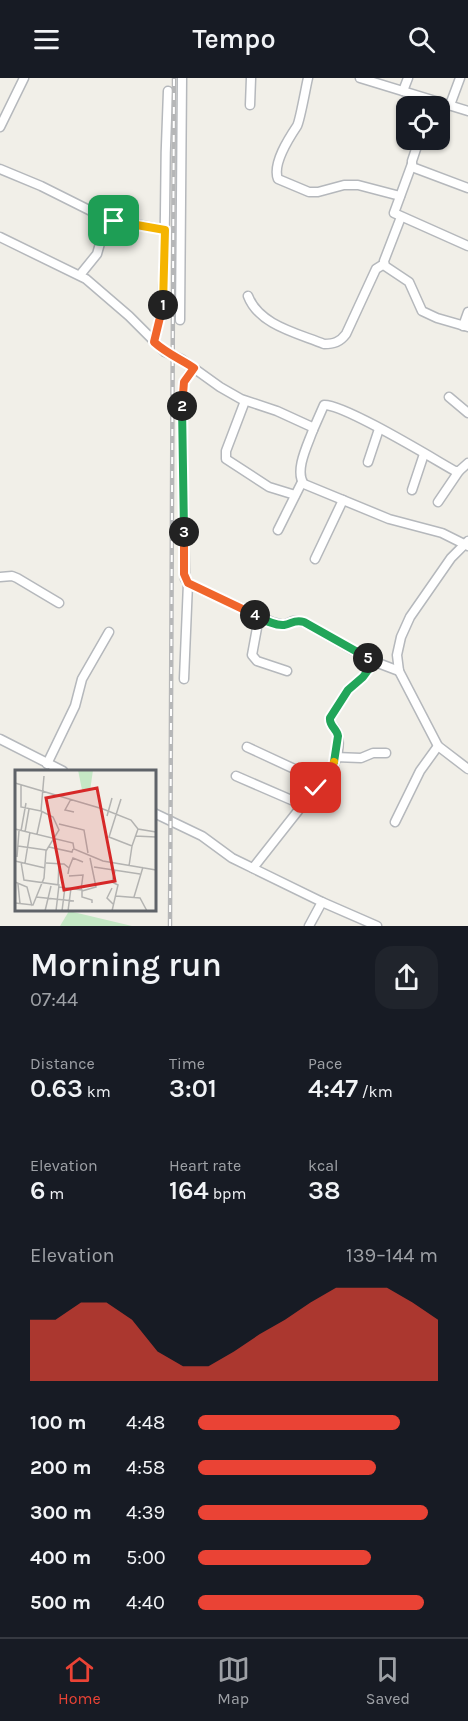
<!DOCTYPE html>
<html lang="en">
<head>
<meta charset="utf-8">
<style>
	body { margin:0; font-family:Karla,sans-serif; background:#20242c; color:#f1f3f6; height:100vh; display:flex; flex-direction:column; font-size:22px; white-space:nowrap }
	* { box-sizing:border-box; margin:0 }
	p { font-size:20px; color:#9ea1a6 }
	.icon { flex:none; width:33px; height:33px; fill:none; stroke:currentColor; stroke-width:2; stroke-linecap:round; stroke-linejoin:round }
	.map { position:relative; height:848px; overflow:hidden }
	.sheet { display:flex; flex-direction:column; background:#171b24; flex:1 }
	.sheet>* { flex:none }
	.tools { position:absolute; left:396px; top:18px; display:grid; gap:12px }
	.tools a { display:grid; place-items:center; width:54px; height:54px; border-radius:12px; background:#171b24; box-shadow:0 2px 4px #0004; font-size:30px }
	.pin { position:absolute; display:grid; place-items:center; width:51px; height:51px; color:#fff; margin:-26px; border-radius:12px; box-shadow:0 3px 9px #0006 }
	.km { position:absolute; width:30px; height:30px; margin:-15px; border-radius:50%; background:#222; color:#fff; font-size:16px; line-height:30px; text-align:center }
	.round { display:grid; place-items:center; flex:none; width:63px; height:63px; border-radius:18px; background:#20242c }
	.head { display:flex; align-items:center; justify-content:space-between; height:102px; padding:0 30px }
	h1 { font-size:33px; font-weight:600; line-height:45px }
	.metrics { display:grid; grid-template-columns:repeat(3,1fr); gap:9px; height:102px; padding:6px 30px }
	.metrics div { display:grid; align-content:center }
	.metrics b { font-size:26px; font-weight:600 }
	.metrics small { font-size:16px; font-weight:400 }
	.metrics p { font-size:16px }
	.chart { height:168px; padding:12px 30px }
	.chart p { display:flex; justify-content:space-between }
	.chart svg { width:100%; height:108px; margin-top:6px; fill:#ea4335; opacity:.7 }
	ul { padding:0 30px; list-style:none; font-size:20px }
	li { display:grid; grid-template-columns:96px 72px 1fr; align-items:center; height:45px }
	li i { height:15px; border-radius:8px; background:#ea4335 }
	header { display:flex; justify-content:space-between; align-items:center; height:78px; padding:0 30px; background:#171b24; font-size:27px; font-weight:600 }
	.tabs { display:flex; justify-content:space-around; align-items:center; height:84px; border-top:2px solid #363941; background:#171b24; font-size:16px; color:#9ea1a6 }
	.tabs a { display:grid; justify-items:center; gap:3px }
	.tabs .on { color:#ea4335 }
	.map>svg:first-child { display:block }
	.green { fill:#c5e8c5 }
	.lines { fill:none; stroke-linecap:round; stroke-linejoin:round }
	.street-casing { stroke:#b5b8bc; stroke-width:11 }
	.street { stroke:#fff; stroke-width:8 }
	.rail-casing { stroke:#b6b7b8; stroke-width:4.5 }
	.rail { stroke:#fff; stroke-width:2; stroke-dasharray:7; stroke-linecap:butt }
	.split-1-casing { stroke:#fff; stroke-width:12 }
	.split-2-casing { stroke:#fff; stroke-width:12 }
	.split-3-casing { stroke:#fff; stroke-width:12 }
	.split-4-casing { stroke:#fff; stroke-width:12 }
	.split-5-casing { stroke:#fff; stroke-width:12 }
	.split-6-casing { stroke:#fff; stroke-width:12 }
	.split-7-casing { stroke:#fff; stroke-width:12 }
	.split-1 { stroke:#f5b400; stroke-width:8 }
	.split-2 { stroke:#f0652b; stroke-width:8 }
	.split-3 { stroke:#22a559; stroke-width:8 }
	.split-4 { stroke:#f0652b; stroke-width:8 }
	.split-5 { stroke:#22a559; stroke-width:8 }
	.split-6 { stroke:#22a559; stroke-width:8 }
	.split-7 { stroke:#f5b400; stroke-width:8 }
	.inset-road { fill:none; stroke:#b3b3b1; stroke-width:1.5 }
	.view { fill:#d62828; fill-opacity:0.15; stroke:#d62828; stroke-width:3 }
	.inset-edge { fill:none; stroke:#5f6368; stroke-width:3 }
</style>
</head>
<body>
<header><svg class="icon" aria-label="menu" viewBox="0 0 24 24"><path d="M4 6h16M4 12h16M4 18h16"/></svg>Tempo<svg class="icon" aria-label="search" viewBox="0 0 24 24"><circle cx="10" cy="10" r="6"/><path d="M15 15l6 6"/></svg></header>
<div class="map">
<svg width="468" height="848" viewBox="0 0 468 848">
	<rect width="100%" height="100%" fill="#f1efe8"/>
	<polygon class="green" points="69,833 132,848 60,848"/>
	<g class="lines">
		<defs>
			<g id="street">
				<path d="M308,0C306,8 300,43 297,48C289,60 272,86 278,101L309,114H318L344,107H358L400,118"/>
				<polyline points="360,0 468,33"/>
				<polyline points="403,13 408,0"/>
				<polyline points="250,27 251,0"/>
				<polyline points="450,27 460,0"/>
				<polyline points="0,49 24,0"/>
				<polyline points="419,62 412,83 412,89 468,110"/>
				<polyline points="412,86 394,135 468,168"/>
				<polyline points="0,91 41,108 105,140 165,152"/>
				<polyline points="401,139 384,183 385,188 409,204 422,233 437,240 468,249"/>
				<path d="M0,159L86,201L129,238L165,274L181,281L220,309L241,321L277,333L312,349L313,352C308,366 294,393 304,406L389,441L442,455L468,468"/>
				<polyline points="80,197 97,176 107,141"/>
				<path d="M248,218C259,247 297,255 324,266C334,266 340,264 346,256L376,191L384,186"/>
				<polyline points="180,242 182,0"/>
				<polyline points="463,248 468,234"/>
				<path d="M154,264C166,222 164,180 165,136C165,95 166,54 168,13"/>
				<polyline points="193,290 184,304 182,322 185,501 191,507 272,544 284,547 293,543 304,544 370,582 399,593"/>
				<polyline points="449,319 468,335"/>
				<polyline points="245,323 226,373 226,381 269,409 295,417"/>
				<path d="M313,352L324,327C344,326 432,380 455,393H459L468,385"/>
				<polyline points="368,384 379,351"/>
				<polyline points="412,412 424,376"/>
				<polyline points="438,424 459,393"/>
				<polyline points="278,452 302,404"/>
				<polyline points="468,463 451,480 410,539 401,559 397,577 399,593 438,668 468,691"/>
				<polyline points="315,481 343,422"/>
				<polyline points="0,499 12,498 17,500 59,525"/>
				<polyline points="259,539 252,577 257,583 287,593"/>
				<polyline points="184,601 188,505"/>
				<polyline points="0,661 63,693"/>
				<polyline points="247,669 316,701 318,703 316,710 253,790"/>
				<polyline points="335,679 361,680 373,675 386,675"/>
				<polyline points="47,686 75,628 82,601 109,554"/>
				<polyline points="236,698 303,727"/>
				<path d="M318,706C332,699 341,674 338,658C337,650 330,648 330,640L348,612L363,599L374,583"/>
				<polyline points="154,735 202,758 232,780 322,824 377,848"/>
				<polyline points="395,744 420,693 438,668"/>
				<polyline points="309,848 322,824"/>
			</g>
		</defs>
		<use href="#street" class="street-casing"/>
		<use href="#street" class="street"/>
		<defs>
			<polyline id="rail" points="170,848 174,0"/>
		</defs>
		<use href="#rail" class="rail-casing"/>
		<use href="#rail" class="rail"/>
	</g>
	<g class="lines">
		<defs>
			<polyline id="split-1" points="114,143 165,152 163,227"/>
			<path id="split-2" d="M163,227L154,264C166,275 180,281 194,290L184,304L182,328"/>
			<polyline id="split-3" points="182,328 184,454"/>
			<polyline id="split-4" points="184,454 184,496 188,505 255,537"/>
			<path id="split-5" d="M255,537C263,541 274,548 284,547C292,546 294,541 304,544L368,580"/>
			<path id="split-6" d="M334,684L338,658C337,651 329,648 330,640L348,612L363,599L374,584L368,580"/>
			<polyline id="split-7" points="316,710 327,700 334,684"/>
		</defs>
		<use href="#split-1" class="split-1-casing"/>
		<use href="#split-2" class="split-2-casing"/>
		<use href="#split-3" class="split-3-casing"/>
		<use href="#split-4" class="split-4-casing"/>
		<use href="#split-5" class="split-5-casing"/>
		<use href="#split-6" class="split-6-casing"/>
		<use href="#split-7" class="split-7-casing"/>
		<use href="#split-1" class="split-1"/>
		<use href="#split-2" class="split-2"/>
		<use href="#split-3" class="split-3"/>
		<use href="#split-4" class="split-4"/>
		<use href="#split-5" class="split-5"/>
		<use href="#split-6" class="split-6"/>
		<use href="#split-7" class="split-7"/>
	</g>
	<g transform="translate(15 692)">
		<rect width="141" height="141" fill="#f1efe8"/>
		<path d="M63,0H78L75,21L67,20Z" fill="#c5e8c5"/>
		<path class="inset-road" d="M0,13L88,39L116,50L123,59L141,62M6,15V37L26,41M56,29L50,40L59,42M106,29L94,67L117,76L123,59M92,46L97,28M44,54L69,60L73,83M0,59L58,73L59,79L88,91L141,100M6,61L11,33M10,62L14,39M22,64L27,41M120,66L141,67M3,76L31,80M34,77L57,82L58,79M2,87L4,61M0,91L30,98M6,92L9,110L44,115L41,141M10,93L15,62M31,93L49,94L54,98L53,104M114,96L117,76M79,97L125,104M54,98L58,88L68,92M54,106L68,105L66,120M0,112L12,117L17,136M3,114L5,134M43,115L44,93M44,117L67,120V127L77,130V133M97,118L92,128L98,134M67,121L81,117L75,88M101,126L125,128L132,141M21,127L59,131M119,127L128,97M0,133L18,135L29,108L31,81L44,60L38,47L26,41L29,6M30,141L36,116M47,141L50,117M53,141L56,118M97,141L103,115L97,112L100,101"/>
		<path class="view" d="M82,18L100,111L49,120L31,28Z"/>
		<rect width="141" height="141" class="inset-edge"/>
	</g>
</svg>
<div class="tools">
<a><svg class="icon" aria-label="locate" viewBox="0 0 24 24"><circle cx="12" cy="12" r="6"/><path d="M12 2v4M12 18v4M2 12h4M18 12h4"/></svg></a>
</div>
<div class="pin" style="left:114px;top:143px;background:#1e9e55"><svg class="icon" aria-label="arrive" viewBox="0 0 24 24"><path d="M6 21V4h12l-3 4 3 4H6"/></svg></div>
<div class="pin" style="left:316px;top:710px;background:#d93025"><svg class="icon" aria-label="check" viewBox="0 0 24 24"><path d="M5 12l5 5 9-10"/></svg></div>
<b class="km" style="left:163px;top:227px">1</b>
<b class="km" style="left:182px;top:328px">2</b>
<b class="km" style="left:184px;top:454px">3</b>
<b class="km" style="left:255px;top:537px">4</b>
<b class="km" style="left:368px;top:580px">5</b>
</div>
<section class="sheet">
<div class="head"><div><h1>Morning run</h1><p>07:44</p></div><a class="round"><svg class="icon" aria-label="share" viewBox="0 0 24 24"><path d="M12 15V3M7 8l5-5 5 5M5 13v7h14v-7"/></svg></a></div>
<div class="metrics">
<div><p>Distance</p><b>0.63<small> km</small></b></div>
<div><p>Time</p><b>3:01</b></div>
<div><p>Pace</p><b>4:47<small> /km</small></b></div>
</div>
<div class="metrics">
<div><p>Elevation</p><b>6<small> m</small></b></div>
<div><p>Heart rate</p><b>164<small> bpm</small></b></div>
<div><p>kcal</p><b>38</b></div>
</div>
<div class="chart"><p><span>Elevation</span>139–144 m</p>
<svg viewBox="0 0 160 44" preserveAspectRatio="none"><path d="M0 44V19L10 19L20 12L30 12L40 19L50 32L60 38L70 38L80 32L90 25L100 19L110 12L120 6L130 6L140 6L150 12L160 19V44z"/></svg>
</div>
<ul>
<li><b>100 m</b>4:48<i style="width:84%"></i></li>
<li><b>200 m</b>4:58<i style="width:74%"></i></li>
<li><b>300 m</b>4:39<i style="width:96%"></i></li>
<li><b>400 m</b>5:00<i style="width:72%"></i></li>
<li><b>500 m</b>4:40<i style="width:94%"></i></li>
</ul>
</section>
<nav class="tabs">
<a class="on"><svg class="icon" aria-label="home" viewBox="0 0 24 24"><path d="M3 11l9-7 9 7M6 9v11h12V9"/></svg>Home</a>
<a><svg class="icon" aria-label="map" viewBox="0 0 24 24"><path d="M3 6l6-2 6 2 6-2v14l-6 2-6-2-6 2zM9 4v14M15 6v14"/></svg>Map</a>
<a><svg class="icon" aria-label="saved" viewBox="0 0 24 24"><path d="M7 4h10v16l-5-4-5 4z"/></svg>Saved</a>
</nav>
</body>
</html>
